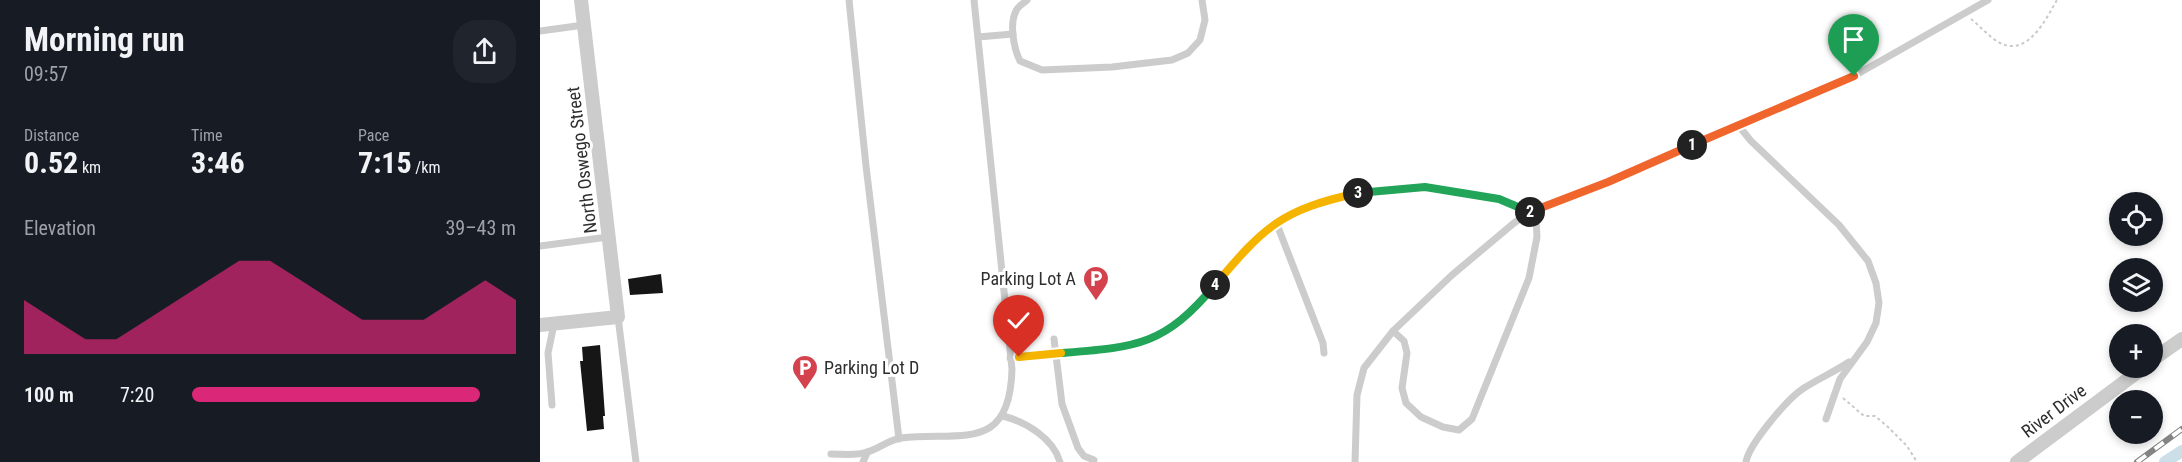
<!DOCTYPE html>
<html lang="en">
<head>
<meta charset="utf-8">
<style>
	body { margin:0; font-family:"Roboto Condensed",sans-serif; background:#20242c; color:#f1f3f6; height:100vh; display:flex; flex-direction:column; font-size:22px; white-space:nowrap }
	* { box-sizing:border-box; margin:0 }
	p { font-size:20px; color:#9ea1a6 }
	.icon { flex:none; width:33px; height:33px; fill:none; stroke:currentColor; stroke-width:2; stroke-linecap:round; stroke-linejoin:round }
	.map { position:relative; flex:1; overflow:hidden }
	.drawer { display:flex; flex-direction:column; background:#171b24; width:540px }
	.drawer>* { flex:none }
	.tools { position:absolute; left:1569px; top:192px; display:grid; gap:12px }
	.tools a { display:grid; place-items:center; width:54px; height:54px; border-radius:50%; background:#171b24; box-shadow:0 3px 9px #0003; font-size:30px }
	.pin { position:absolute; display:grid; place-items:center; width:51px; height:51px; color:#fff; margin:-62px -26px; border-radius:50% 50% 50% 0; rotate:-45deg; box-shadow:0 0 6px #0007 }
	.pin .icon { rotate:45deg }
	.km { position:absolute; width:30px; height:30px; margin:-15px; border-radius:50%; background:#222; color:#fff; font-size:16px; line-height:30px; text-align:center }
	.round { display:grid; place-items:center; flex:none; width:63px; height:63px; border-radius:24px; background:#20242c }
	.headline { display:flex; align-items:center; justify-content:space-between; height:102px; padding:0 24px }
	h1 { font-size:33px; font-weight:700; line-height:45px }
	.stats { display:grid; grid-template-columns:repeat(3,1fr); gap:9px; height:102px; padding:6px 24px }
	.stats div { display:grid; align-content:center }
	.stats b { font-size:30px; font-weight:700 }
	.stats small { font-size:16px; font-weight:400 }
	.stats p { font-size:16px }
	.chart { height:168px; padding:12px 24px }
	.chart p { display:flex; justify-content:space-between }
	.chart svg { width:100%; height:108px; margin-top:6px; fill:#db2777; opacity:.7 }
	ul { padding:0 24px; list-style:none; font-size:20px }
	li { display:grid; grid-template-columns:96px 72px 1fr; align-items:center; height:45px }
	li i { height:15px; border-radius:8px; background:#db2777 }
	main { display:flex; flex:1; min-height:0 }
	.map>svg:first-child { display:block }
	.lines { fill:none; stroke-linecap:round; stroke-linejoin:round }
	.canal { stroke:#ccdee8; stroke-width:12 }
	.building { fill:#161616 }
	.path { stroke:#c9c9c9; stroke-width:2; stroke-dasharray:3 3; stroke-linecap:butt }
	.service { stroke:#ccc; stroke-width:7 }
	.minor { stroke:#ccc; stroke-width:14 }
	.rail-casing { stroke:#848484; stroke-width:6 }
	.rail { stroke:#fff; stroke-width:4; stroke-dasharray:11; stroke-linecap:butt }
	.split-1-casing { stroke:#fff; stroke-width:12 }
	.split-2-casing { stroke:#fff; stroke-width:12 }
	.split-3-casing { stroke:#fff; stroke-width:12 }
	.split-4-casing { stroke:#fff; stroke-width:12 }
	.split-5-casing { stroke:#fff; stroke-width:12 }
	.split-6-casing { stroke:#fff; stroke-width:12 }
	.split-1 { stroke:#f0652b; stroke-width:8 }
	.split-2 { stroke:#f0652b; stroke-width:8 }
	.split-3 { stroke:#22a559; stroke-width:8 }
	.split-4 { stroke:#f5b400; stroke-width:8 }
	.split-5 { stroke:#22a559; stroke-width:8 }
	.split-6 { stroke:#f5b400; stroke-width:8 }
	.labels { text-anchor:middle; stroke-width:6; stroke-linejoin:round; paint-order:stroke }
	.street-label { font-size:18px; fill:#2f2f2f; stroke:#fff }
	.poi-label { font-size:18px; fill:#2f2f2f; stroke:#fff; text-anchor:end }
</style>
</head>
<body>
<main>
<section class="drawer">
<div class="headline"><div><h1>Morning run</h1><p>09:57</p></div><a class="round"><svg class="icon" aria-label="share" viewBox="0 0 24 24"><path d="M12 15V3M7 8l5-5 5 5M5 13v7h14v-7"/></svg></a></div>
<div class="stats">
<div><p>Distance</p><b>0.52<small> km</small></b></div>
<div><p>Time</p><b>3:46</b></div>
<div><p>Pace</p><b>7:15<small> /km</small></b></div>
</div>
<div class="chart"><p><span>Elevation</span>39–43 m</p>
<svg viewBox="0 0 160 44" preserveAspectRatio="none"><path d="M0 44V22L10 30L20 38L30 38L40 30L50 22L60 14L70 6L80 6L90 14L100 22L110 30L120 30L130 30L140 22L150 14L160 22V44z"/></svg>
</div>
<ul>
<li><b>100 m</b>7:20<i style="width:89%"></i></li>
</ul>
</section>
<div class="map">
<svg width="1642" height="462" viewBox="0 0 1642 462">
	<rect width="100%" height="100%" fill="#fff"/>
	<g class="lines">
		<polyline class="canal" points="1625,462 1642,451"/>
	</g>
	<g class="building">
		<polygon points="121,274 123,293 90,295 88,279"/>
		<polygon points="60,345 65,416 63,416 64,429 47,431 40,361 43,361 42,347"/>
	</g>
	<g class="lines">
		<g class="path">
			<path d="M1431,19C1440,26 1450,38 1460,43C1488,57 1506,19 1517,0"/>
			<polyline points="1303,398 1324,416 1335,416 1348,427 1367,446 1377,462"/>
		</g>
		<g class="service">
			<polyline points="309,0 326,166 359,439"/>
			<path d="M487,0C484,3 477,7 476,11C469,24 474,49 480,61L502,70L572,67L632,60L648,53L660,40L665,20L662,0"/>
			<polyline points="0,31 44,25"/>
			<polyline points="438,37 473,34"/>
			<polyline points="1198,125 1211,141 1299,225 1328,261 1336,283 1339,303 1336,323 1327,342 1300,379 1286,419"/>
			<polyline points="736,222 783,343 784,353"/>
			<polyline points="0,246 68,237"/>
			<polyline points="78,317 96,462"/>
			<polyline points="514,339 522,404 538,448 544,456 554,460"/>
			<path d="M470,358C515,354 583,355 622,333C666,309 687,262 724,231C764,198 833,186 884,187C899,187 914,192 929,194C952,198 978,202 996,219L997,237L989,278L932,419L919,430L903,427L881,417L866,403L862,388L867,353L864,341L853,331"/>
			<polyline points="12,405 8,353 14,324"/>
			<path d="M463,416C486,422 513,438 520,462"/>
			<path d="M291,454C303,454 316,456 327,452C339,449 348,440 361,438C420,431 470,454 472,369L434,0"/>
			<polyline points="323,462 327,453"/>
			<polyline points="815,462 817,395 824,368 853,331 912,275 974,223 990,212 1068,182 1314,76 1448,0"/>
			<path d="M1206,462C1209,444 1248,398 1264,388C1278,379 1294,372 1309,362"/>
		</g>
		<g class="minor">
			<polyline points="0,325 78,317 41,0"/>
			<polyline points="1612,360 1642,339"/>
			<polyline points="1477,462 1603,368"/>
		</g>
		<defs>
			<polyline id="rail" points="1597,462 1642,429"/>
		</defs>
		<use href="#rail" class="rail-casing"/>
		<use href="#rail" class="rail"/>
	</g>
	<g class="lines">
		<defs>
			<polyline id="split-1" points="1152,145 1314,76"/>
			<polyline id="split-2" points="990,212 1068,182 1152,145"/>
			<polyline id="split-3" points="818,193 885,187 959,199 990,212"/>
			<path id="split-4" d="M675,285C725,226 741,210 818,193"/>
			<path id="split-5" d="M521,353C597,347 624,346 675,285"/>
			<polyline id="split-6" points="479,357 521,353"/>
		</defs>
		<use href="#split-1" class="split-1-casing"/>
		<use href="#split-2" class="split-2-casing"/>
		<use href="#split-3" class="split-3-casing"/>
		<use href="#split-4" class="split-4-casing"/>
		<use href="#split-5" class="split-5-casing"/>
		<use href="#split-6" class="split-6-casing"/>
		<use href="#split-1" class="split-1"/>
		<use href="#split-2" class="split-2"/>
		<use href="#split-3" class="split-3"/>
		<use href="#split-4" class="split-4"/>
		<use href="#split-5" class="split-5"/>
		<use href="#split-6" class="split-6"/>
	</g>
	<defs>
		<symbol id="parking-pin" viewBox="-11 -11 22 30"><path d="M0 17L-7.5 6A9.5 9.5 0 1 1 7.5 6Z" fill="#d4424e" stroke="#fff"/><path d="M-3.5-5.5H1a3.5 3.5 0 0 1 0 7H-1V5.5H-3.5ZM-1-3.4V-.6H.8a1.4 1.4 0 0 0 0-2.8Z" fill="#fff"/></symbol>
	</defs>
	<g fill-rule="evenodd">
		<use href="#parking-pin" x="541" y="264" width="30" height="40"/>
		<use href="#parking-pin" x="250" y="353" width="30" height="40"/>
	</g>
	<g class="labels">
		<g class="street-label">
			<text transform="translate(42 160) rotate(-97)" y="6">North Oswego Street</text>
			<text transform="translate(1514 411) rotate(-37)" y="6">River Drive</text>
		</g>
		<g class="poi-label">
			<text x="536" y="285">Parking Lot A</text>
			<text x="284" y="374" text-anchor="start">Parking Lot D</text>
		</g>
	</g>
</svg>
<div class="tools">
<a><svg class="icon" aria-label="locate" viewBox="0 0 24 24"><circle cx="12" cy="12" r="6"/><path d="M12 2v4M12 18v4M2 12h4M18 12h4"/></svg></a>
<a><svg class="icon" aria-label="layers" viewBox="0 0 24 24"><path d="M12 4l9 5-9 5-9-5zM3 14l9 5 9-5"/></svg></a>
<a>+</a>
<a>−</a>
</div>
<div class="pin" style="left:1314px;top:76px;background:#1e9e55"><svg class="icon" aria-label="arrive" viewBox="0 0 24 24"><path d="M6 21V4h12l-3 4 3 4H6"/></svg></div>
<div class="pin" style="left:479px;top:357px;background:#d93025"><svg class="icon" aria-label="check" viewBox="0 0 24 24"><path d="M5 12l5 5 9-10"/></svg></div>
<b class="km" style="left:1152px;top:145px">1</b>
<b class="km" style="left:990px;top:212px">2</b>
<b class="km" style="left:818px;top:193px">3</b>
<b class="km" style="left:675px;top:285px">4</b>
</div>
</main>
</body>
</html>
